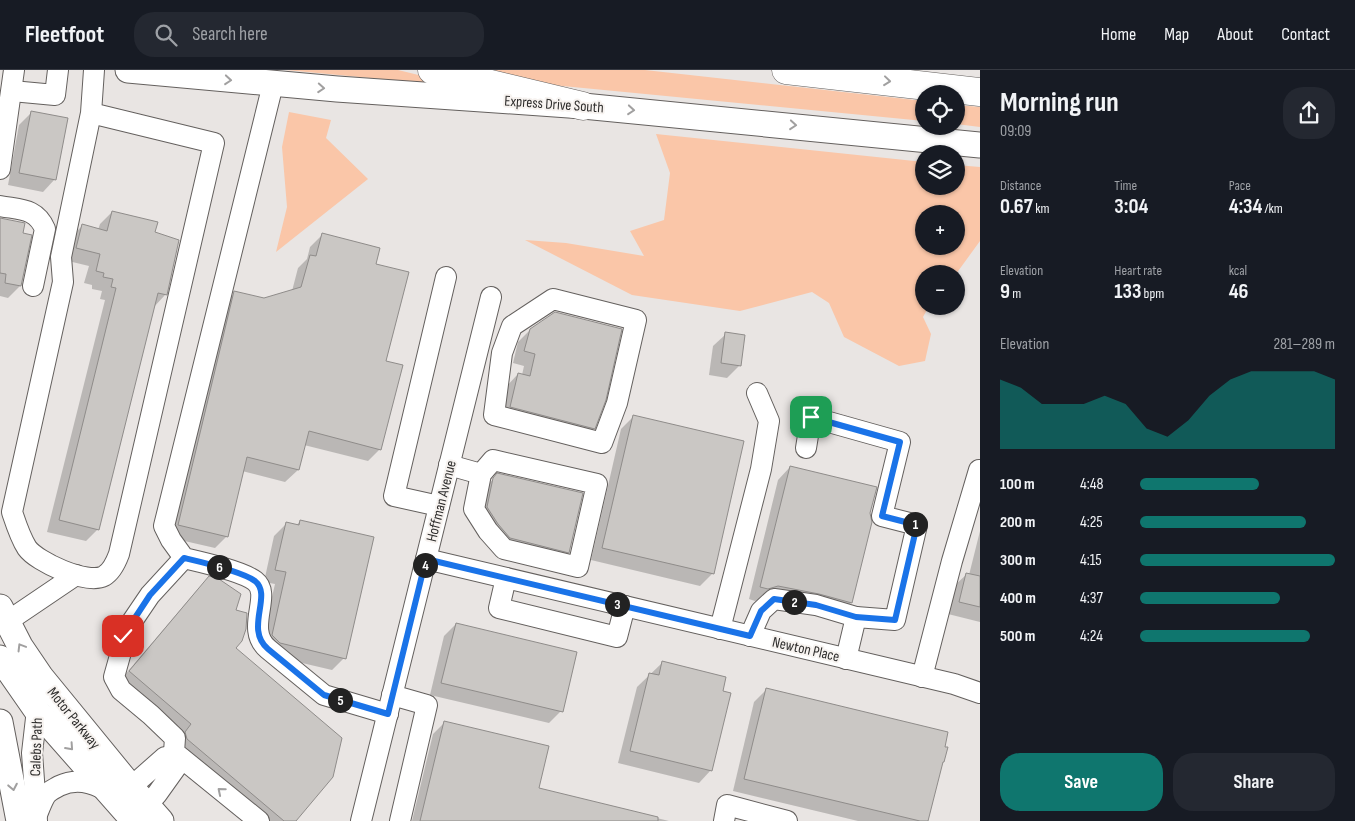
<!DOCTYPE html>
<html lang="en">
<head>
<meta charset="utf-8">
<style>
	body { margin:0; font-family:"Sofia Sans Condensed",sans-serif; background:#242831; color:#f1f3f6; height:100vh; display:flex; flex-direction:column; font-size:19px; white-space:nowrap }
	* { box-sizing:border-box; margin:0 }
	p { font-size:16px; color:#9ea1a6 }
	.icon { flex:none; width:28px; height:28px; fill:none; stroke:currentColor; stroke-width:2; stroke-linecap:round; stroke-linejoin:round }
	.map { position:relative; flex:1; overflow:hidden }
	.panel { display:flex; flex-direction:column; background:#171b24; width:375px }
	.panel>* { flex:none }
	.controls { position:absolute; left:915px; top:15px; display:grid; gap:10px }
	.controls a { display:grid; place-items:center; width:50px; height:50px; border-radius:50%; background:#171b24; box-shadow:0 1px 4px #0004; font-size:25px }
	.pin { position:absolute; display:grid; place-items:center; width:42px; height:42px; color:#fff; margin:-21px; border-radius:10px; box-shadow:0 2px 8px #0006 }
	.km { position:absolute; width:25px; height:25px; margin:-12px; border-radius:50%; background:#222; color:#fff; font-size:14px; line-height:25px; text-align:center }
	.round { display:grid; place-items:center; flex:none; width:52px; height:52px; border-radius:20px; background:#242831 }
	.head { display:flex; align-items:center; justify-content:space-between; height:85px; padding:0 20px }
	h1 { font-size:28px; font-weight:700; line-height:38px }
	.figures { display:grid; grid-template-columns:repeat(3,1fr); gap:8px; height:85px; padding:5px 20px }
	.figures div { display:grid; align-content:center }
	.figures b { font-size:21px; font-weight:700 }
	.figures small { font-size:14px; font-weight:400 }
	.figures p { font-size:14px }
	.chart { height:140px; padding:10px 20px }
	.chart p { display:flex; justify-content:space-between }
	.chart svg { width:100%; height:90px; margin-top:5px; fill:#0f766e; opacity:.7 }
	.action { display:flex; gap:10px; margin-top:auto; padding:10px 20px }
	.action a { flex:1; height:58px; border-radius:20px; background:#0f766e; color:#fff; font-size:20px; font-weight:700; line-height:58px; text-align:center }
	.action a+a { background:#242831; color:#f1f3f6 }
	ul { padding:0 20px; list-style:none; font-size:16px }
	li { display:grid; grid-template-columns:80px 60px 1fr; align-items:center; height:38px }
	li i { height:12px; border-radius:6px; background:#0f766e }
	header { display:flex; align-items:center; gap:30px; box-sizing:border-box; height:70px; padding:0 25px; background:#171b24; border-bottom:1px solid #363941 }
	header strong { font-size:24px }
	nav { display:flex; gap:28px; margin-inline-start:auto; font-size:18px }
	.search { width:350px; height:45px; background:#242831; display:flex; align-items:center; gap:12px; box-sizing:border-box; padding:0 18px; border-radius:20px; color:#9ea1a6; font-size:19px }
	main { display:flex; flex:1; min-height:0 }
	.map>svg:first-child { display:block }
	.green { fill:#fac6a8; fill-rule:evenodd }
	.shadow { fill:#0003 }
	.building { fill:#cac7c4; stroke:#8f8c8a }
	.lines { fill:none; stroke-linecap:round; stroke-linejoin:round }
	.minor-casing { stroke:#64605e; stroke-width:22 }
	.major-casing { stroke:#64605e; stroke-width:27 }
	.highway-casing { stroke:#64605e; stroke-width:29 }
	.minor { stroke:#fff; stroke-width:20 }
	.major { stroke:#fff; stroke-width:25 }
	.highway { stroke:#fff; stroke-width:28 }
	.oneway { stroke:#a1a0a0 }
	.route-casing { stroke:#fff; stroke-width:10 }
	.route { stroke:#1a73e8; stroke-width:6 }
	.labels { text-anchor:middle; stroke-width:4; stroke-linejoin:round; paint-order:stroke }
	.street-label { font-size:15px; fill:#2e2d2c; stroke:#f7f3f0 }
</style>
</head>
<body>
<header>
<strong>Fleetfoot</strong>
<div class="search"><svg class="icon" aria-label="search" viewBox="0 0 24 24"><circle cx="10" cy="10" r="6"/><path d="M15 15l6 6"/></svg>Search here</div>
<nav><a>Home</a><a>Map</a><a>About</a><a>Contact</a></nav>
</header>
<main>
<div class="map">
<svg width="980" height="751" viewBox="0 0 980 751">
	<rect width="100%" height="100%" fill="#e9e5e3"/>
	<g class="green">
		<polygon points="286,0 398,0 435,9 433,14"/>
		<polygon points="477,0 645,0 924,31 924,51 542,14"/>
		<polygon points="956,35 980,37 980,57 956,54"/>
		<polygon points="289,42 331,50 326,68 368,109 276,182 287,137 282,77"/>
		<path d="M656,64L924,92V116H956V95L980,97V171L956,204H924V236H929L923,247L931,264L925,291L899,296L844,267L829,233L812,222L740,241L632,225L525,170L566,173L644,186L630,161L664,150L670,103ZM924,144H956V176H924Z"/>
	</g>
	<g class="shadow">
		<polygon points="31,43 55,109 43,122 8,115 19,55"/>
		<polygon points="112,142 154,163 178,171 165,225 153,238 98,459 86,471 47,462 105,230 100,229 102,221 92,219 92,215 84,213 89,196 64,190 70,168 82,156 98,160 100,154"/>
		<polygon points="0,149 20,216 8,228 0,226"/>
		<polygon points="322,165 375,195 384,292 380,379 368,391 304,375 298,400 285,412 242,401 227,466 215,478 167,467 222,235 235,223 264,230 292,221 298,198 307,189 310,177"/>
		<polygon points="530,260 594,358 581,370 499,349 506,317 518,304 522,305 524,296 513,293 518,272"/>
		<polygon points="726,264 744,266 739,296 727,308 709,305 713,276"/>
		<polygon points="633,347 713,503 700,516 591,490 621,359"/>
		<polygon points="790,397 871,452 851,533 839,545 764,528 755,531 749,529 778,410"/>
		<polygon points="498,405 568,482 556,494 498,480 475,449 485,417"/>
		<polygon points="300,451 344,588 332,600 268,585 260,578 275,514 264,512 274,466 287,453 296,456"/>
		<polygon points="980,461 980,552 948,544 954,516 967,504 969,505"/>
		<polygon points="209,508 234,541 235,578 294,751 257,751 117,614 197,520"/>
		<polygon points="456,554 561,641 549,653 430,625 444,566"/>
		<polygon points="662,593 721,622 711,700 699,713 618,693 637,617"/>
		<polygon points="766,620 927,751 858,751 733,721 754,632"/>
		<polygon points="445,652 537,719 669,751 412,751 433,664"/>
	</g>
	<g class="building">
		<polygon points="31,41 68,48 56,110 19,103"/>
		<polygon points="112,141 158,152 155,162 179,170 167,225 158,223 99,460 59,450 116,218 111,217 113,209 103,207 104,203 96,201 100,184 76,178 82,154 107,161"/>
		<polygon points="0,148 25,153 23,163 32,165 21,216 5,213 6,204 0,203"/>
		<polygon points="322,163 380,178 376,194 409,202 386,291 403,295 381,380 309,361 299,400 247,387 228,467 178,455 234,221 264,228 301,217 310,185 316,186"/>
		<polygon points="555,242 622,259 606,330 595,359 510,337 518,303 530,306 535,284 524,281 530,259"/>
		<polygon points="725,262 745,265 741,296 721,293"/>
		<polygon points="633,345 744,371 714,504 602,478"/>
		<polygon points="790,396 877,417 870,443 872,452 852,533 819,524 778,516 768,519 760,517"/>
		<polygon points="497,403 583,423 569,483 510,468 498,454 487,437 493,408"/>
		<polygon points="300,450 374,467 346,589 280,573 272,565 286,502 275,500 286,452 299,455"/>
		<polygon points="966,503 980,506 980,537 959,532"/>
		<polygon points="209,506 219,509 241,524 236,540 247,543 246,559 242,571 236,578 342,668 333,707 296,751 284,751 187,669 185,662 191,654 129,601"/>
		<polygon points="456,553 577,582 563,642 441,613"/>
		<polygon points="662,591 726,607 723,621 731,623 712,701 630,681 649,603 659,605"/>
		<polygon points="766,618 948,662 945,677 948,677 944,692 943,692 928,751 920,751 744,709"/>
		<polygon points="444,651 549,676 539,718 658,747 658,751 420,751"/>
	</g>
	<g class="lines">
		<defs>
			<g id="minor">
				<path d="M273,14L164,456L171,470L184,488C201,492 242,501 255,511C273,525 244,559 268,579L324,625L388,644"/>
				<polyline points="12,21 55,25 58,0"/>
				<path d="M91,43L214,73L119,484C116,492 111,502 104,506C87,515 37,492 27,478C20,467 16,454 12,442L63,212L61,187L91,43L94,0"/>
				<polyline points="0,99 14,0"/>
				<path d="M0,136C21,140 36,138 45,159L33,216"/>
				<polygon points="553,229 636,250 617,333 602,373 494,345 502,283 512,256"/>
				<polyline points="806,378 811,347 900,372 882,446 917,455 895,550 856,547 846,589"/>
				<polyline points="449,395 481,404 493,390 597,414 578,497 504,479 488,461 474,439 481,404"/>
				<polyline points="439,436 394,426 446,207"/>
				<polyline points="184,488 150,525 131,553 123,567 121,582 114,607 121,620 151,645 175,668 174,682 259,751"/>
				<polyline points="426,489 954,614 980,623"/>
				<polyline points="506,508 499,538 617,567 625,536"/>
				<polyline points="8,551 76,505"/>
				<polyline points="720,559 761,399 769,351 757,323"/>
				<polyline points="750,566 761,541 774,529 816,535 856,547"/>
				<polyline points="922,607 952,491 979,400"/>
				<polyline points="392,625 427,635 400,751"/>
				<polyline points="131,717 165,687 182,689 157,724 147,735"/>
				<path d="M36,747C39,740 42,731 46,725C49,721 54,719 59,716C76,708 91,712 107,721"/>
				<polyline points="37,751 32,683 38,631"/>
				<polyline points="361,751 491,227"/>
				<polyline points="724,751 727,735 787,751"/>
			</g>
			<g id="major">
				<polyline points="128,0 337,19 583,36 980,75"/>
				<polyline points="0,537 20,576 41,607 131,717 161,751"/>
				<polyline points="0,588 37,641 134,751"/>
				<polyline points="0,652 19,751"/>
			</g>
			<g id="highway">
				<polyline points="432,0 583,36"/>
				<polyline points="786,0 980,22"/>
			</g>
		</defs>
		<use href="#minor" class="minor-casing"/>
		<use href="#major" class="major-casing"/>
		<use href="#highway" class="highway-casing"/>
		<use href="#minor" class="minor"/>
		<use href="#major" class="major"/>
		<use href="#highway" class="highway"/>
	</g>
	<defs><path id="oneway-chevron" d="M-2-3.5L2.5 0L-2 3.5" fill="none" stroke-width="1.6" stroke-linecap="round" stroke-linejoin="round" transform="scale(1.25)"/></defs>
	<g class="oneway">
		<use href="#oneway-chevron" transform="translate(228 10) rotate(5)"/>
		<use href="#oneway-chevron" transform="translate(887 11) rotate(6)"/>
		<use href="#oneway-chevron" transform="translate(321 18) rotate(4)"/>
		<use href="#oneway-chevron" transform="translate(631 40) rotate(5)"/>
		<use href="#oneway-chevron" transform="translate(793 55) rotate(5)"/>
		<use href="#oneway-chevron" transform="translate(21 577) rotate(-121)"/>
		<use href="#oneway-chevron" transform="translate(70 677) rotate(48)"/>
		<use href="#oneway-chevron" transform="translate(13 717) rotate(79)"/>
		<use href="#oneway-chevron" transform="translate(221 721) rotate(-140)"/>
	</g>
	<g class="lines">
		<defs>
			<path id="route" d="M123,566L150,525L184,488C201,492 241,501 255,511C273,525 244,559 268,579L324,625L388,644L426,489L750,566L761,541L774,529L816,535L856,547L895,550L917,455L882,446L900,372L811,347"/>
		</defs>
		<use href="#route" class="route-casing"/>
		<use href="#route" class="route"/>
	</g>
	<g class="labels">
		<g class="street-label">
			<text transform="translate(554 34) rotate(4)" y="5">Express Drive South</text>
			<text transform="translate(441 431) rotate(-76)" y="5">Hoffman Avenue</text>
			<text transform="translate(806 579) rotate(13)" y="5">Newton Place</text>
			<text transform="translate(74 648) rotate(51)" y="5">Motor Parkway</text>
			<text transform="translate(36 677) rotate(-88)" y="5">Calebs Path</text>
		</g>
	</g>
</svg>
<div class="controls">
<a><svg class="icon" aria-label="locate" viewBox="0 0 24 24"><circle cx="12" cy="12" r="6"/><path d="M12 2v4M12 18v4M2 12h4M18 12h4"/></svg></a>
<a><svg class="icon" aria-label="layers" viewBox="0 0 24 24"><path d="M12 4l9 5-9 5-9-5zM3 14l9 5 9-5"/></svg></a>
<a>+</a>
<a>−</a>
</div>
<div class="pin" style="left:811px;top:347px;background:#1e9e55"><svg class="icon" aria-label="arrive" viewBox="0 0 24 24"><path d="M6 21V4h12l-3 4 3 4H6"/></svg></div>
<div class="pin" style="left:123px;top:566px;background:#d93025"><svg class="icon" aria-label="check" viewBox="0 0 24 24"><path d="M5 12l5 5 9-10"/></svg></div>
<b class="km" style="left:915px;top:454px">1</b>
<b class="km" style="left:794px;top:532px">2</b>
<b class="km" style="left:617px;top:534px">3</b>
<b class="km" style="left:425px;top:495px">4</b>
<b class="km" style="left:340px;top:630px">5</b>
<b class="km" style="left:219px;top:497px">6</b>
</div>
<section class="panel">
<div class="head"><div><h1>Morning run</h1><p>09:09</p></div><a class="round"><svg class="icon" aria-label="share" viewBox="0 0 24 24"><path d="M12 15V3M7 8l5-5 5 5M5 13v7h14v-7"/></svg></a></div>
<div class="figures">
<div><p>Distance</p><b>0.67<small> km</small></b></div>
<div><p>Time</p><b>3:04</b></div>
<div><p>Pace</p><b>4:34<small> /km</small></b></div>
</div>
<div class="figures">
<div><p>Elevation</p><b>9<small> m</small></b></div>
<div><p>Heart rate</p><b>133<small> bpm</small></b></div>
<div><p>kcal</p><b>46</b></div>
</div>
<div class="chart"><p><span>Elevation</span>281–289 m</p>
<svg viewBox="0 0 160 44" preserveAspectRatio="none"><path d="M0 44V10L10 14L20 22L30 22L40 22L50 18L60 22L70 34L80 38L90 30L100 18L110 10L120 6L130 6L140 6L150 6L160 10V44z"/></svg>
</div>
<ul>
<li><b>100 m</b>4:48<i style="width:61%"></i></li>
<li><b>200 m</b>4:25<i style="width:85%"></i></li>
<li><b>300 m</b>4:15<i style="width:100%"></i></li>
<li><b>400 m</b>4:37<i style="width:72%"></i></li>
<li><b>500 m</b>4:24<i style="width:87%"></i></li>
</ul>
<div class="action"><a>Save</a><a>Share</a></div>
</section>
</main>
</body>
</html>
